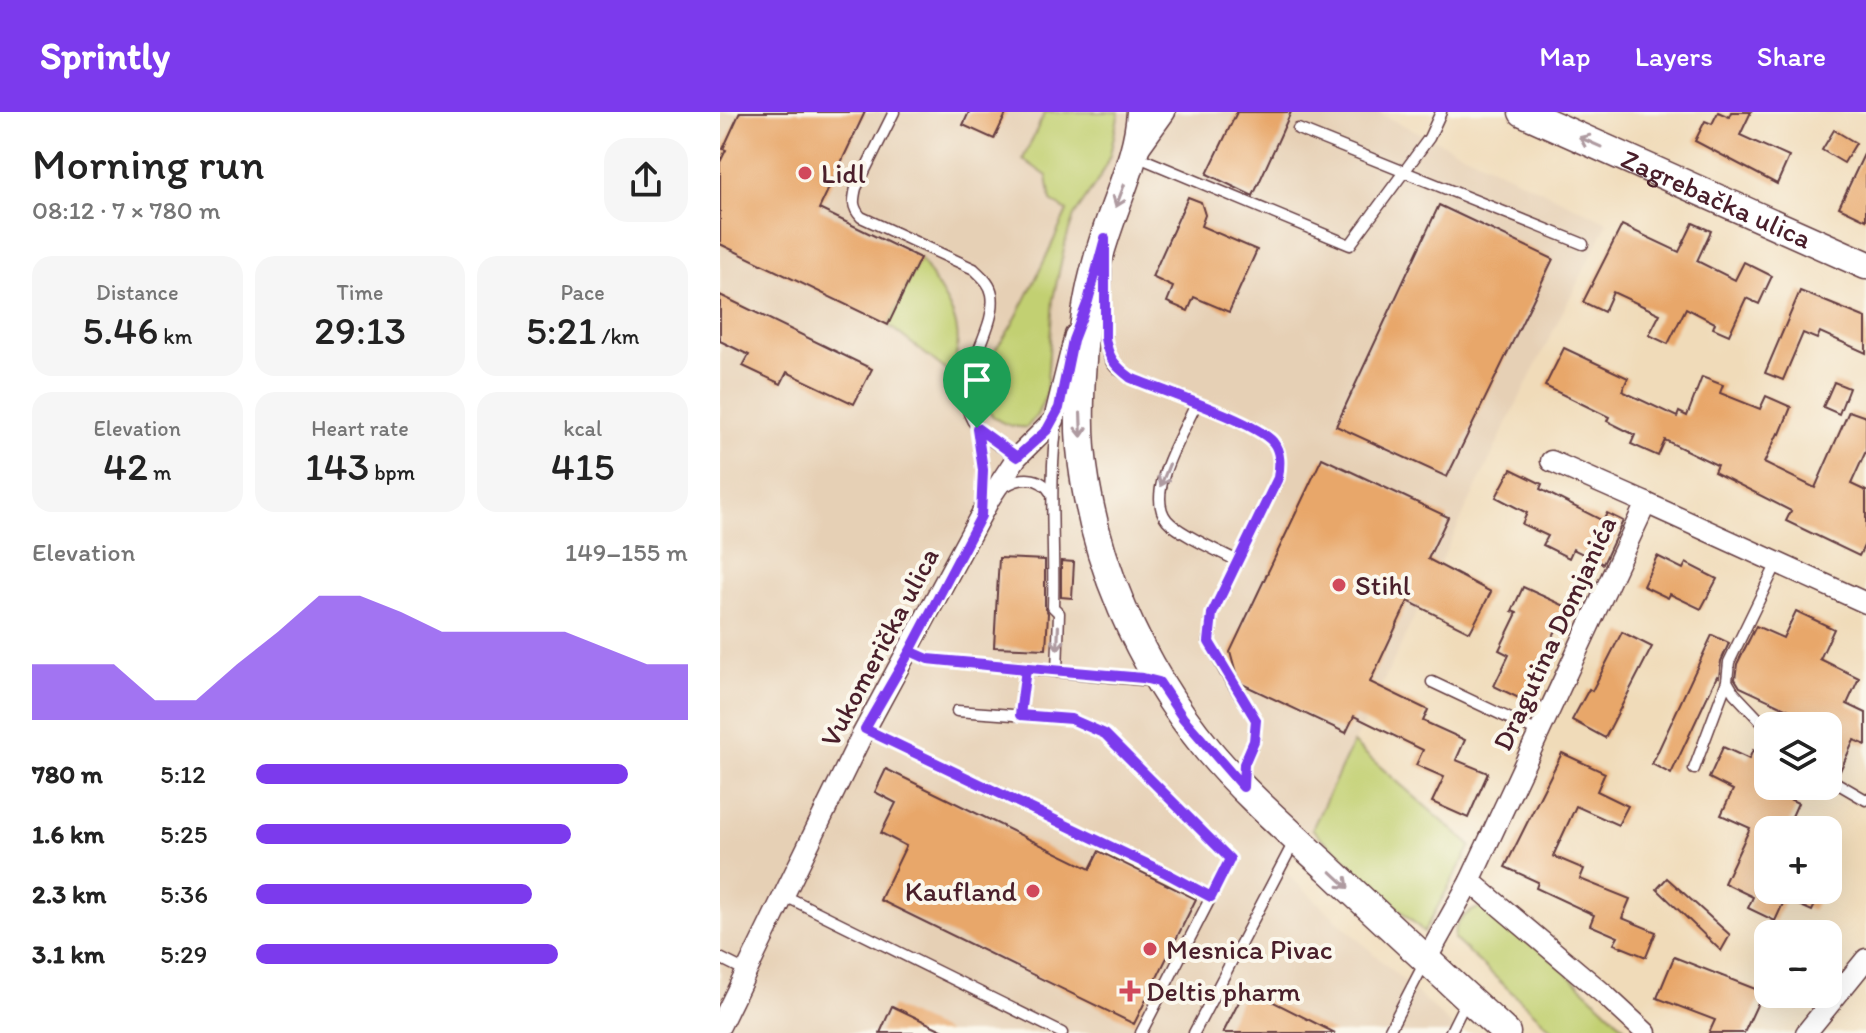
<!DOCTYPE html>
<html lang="en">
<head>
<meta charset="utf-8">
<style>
	body { margin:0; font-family:Itim,sans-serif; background:#f6f6f6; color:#222; height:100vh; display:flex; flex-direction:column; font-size:30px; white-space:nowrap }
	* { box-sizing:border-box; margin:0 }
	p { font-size:26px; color:#767676 }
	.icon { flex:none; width:44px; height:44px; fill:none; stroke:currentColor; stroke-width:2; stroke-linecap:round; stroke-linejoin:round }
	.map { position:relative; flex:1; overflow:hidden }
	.details { display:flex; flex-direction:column; background:#fff; width:720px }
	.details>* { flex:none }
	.fabs { position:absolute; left:1034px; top:600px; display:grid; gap:16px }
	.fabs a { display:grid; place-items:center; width:88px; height:88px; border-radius:16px; background:#fff; box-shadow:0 8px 32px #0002; font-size:40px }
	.pin { position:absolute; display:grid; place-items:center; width:68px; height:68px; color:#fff; margin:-82px -34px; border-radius:50% 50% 50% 0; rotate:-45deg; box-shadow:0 0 8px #0007 }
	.pin .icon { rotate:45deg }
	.round { display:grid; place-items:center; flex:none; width:84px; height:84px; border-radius:24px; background:#f6f6f6 }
	.head { display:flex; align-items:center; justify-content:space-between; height:136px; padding:0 32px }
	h1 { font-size:44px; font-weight:600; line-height:60px }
	.stats { display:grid; grid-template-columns:repeat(3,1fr); gap:12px; height:136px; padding:8px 32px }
	.stats div { display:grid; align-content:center; border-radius:20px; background:#f6f6f6; text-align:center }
	.stats b { font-size:40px; font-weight:600 }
	.stats small { font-size:22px; font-weight:400 }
	.stats p { font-size:22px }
	.chart { height:224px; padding:16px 32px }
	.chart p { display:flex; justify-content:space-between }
	.chart svg { width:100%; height:144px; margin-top:8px; fill:#7c3aed; opacity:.7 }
	ul { padding:0 32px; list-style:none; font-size:26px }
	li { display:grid; grid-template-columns:128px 96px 1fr; align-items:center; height:60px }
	li i { height:20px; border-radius:10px; background:#7c3aed }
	header { display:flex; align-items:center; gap:48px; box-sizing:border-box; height:112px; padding:0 40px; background:#7c3aed; color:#fff }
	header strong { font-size:38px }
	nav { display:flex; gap:44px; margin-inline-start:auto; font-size:28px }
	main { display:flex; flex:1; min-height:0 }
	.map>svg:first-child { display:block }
	.built { fill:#e6d0b5 }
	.green { fill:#c2d072; stroke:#86784e; stroke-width:2 }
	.building { fill:#e8a76a }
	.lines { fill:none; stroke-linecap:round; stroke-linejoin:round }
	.service-casing { stroke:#633b40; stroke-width:13 }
	.minor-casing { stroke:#633b40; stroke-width:23 }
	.secondary-casing { stroke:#633b40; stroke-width:31 }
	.service { stroke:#fff; stroke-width:10 }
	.minor { stroke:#fff; stroke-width:20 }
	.secondary { stroke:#fff; stroke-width:28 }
	.oneway { stroke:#ae9aa0 }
	.route-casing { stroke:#fff; stroke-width:16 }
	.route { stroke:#7c3aed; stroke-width:10 }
	.poi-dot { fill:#d1495b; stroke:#fbf7ec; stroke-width:3 }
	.labels { text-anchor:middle; stroke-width:8; stroke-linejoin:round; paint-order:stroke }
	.poi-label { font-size:28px; fill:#4a1f2b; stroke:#fbf7ec; text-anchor:start }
	.street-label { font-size:28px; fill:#4a1f2b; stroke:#fbf7ec }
</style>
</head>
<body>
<header>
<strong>Sprintly</strong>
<nav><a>Map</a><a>Layers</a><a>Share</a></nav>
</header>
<main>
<section class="details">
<div class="head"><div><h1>Morning run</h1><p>08:12 · 7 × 780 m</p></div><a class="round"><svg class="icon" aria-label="share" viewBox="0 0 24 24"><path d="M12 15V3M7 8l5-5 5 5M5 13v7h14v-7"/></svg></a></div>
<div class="stats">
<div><p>Distance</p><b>5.46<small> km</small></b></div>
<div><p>Time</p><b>29:13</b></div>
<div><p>Pace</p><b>5:21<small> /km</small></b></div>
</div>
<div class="stats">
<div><p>Elevation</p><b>42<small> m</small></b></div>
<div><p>Heart rate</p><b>143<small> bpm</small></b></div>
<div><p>kcal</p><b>415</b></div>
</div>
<div class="chart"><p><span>Elevation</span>149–155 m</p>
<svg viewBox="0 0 160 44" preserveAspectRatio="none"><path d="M0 44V27L10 27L20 27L30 38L40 38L50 27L60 17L70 6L80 6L90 11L100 17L110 17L120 17L130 17L140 22L150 27L160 27V44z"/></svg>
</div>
<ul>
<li><b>780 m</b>5:12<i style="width:86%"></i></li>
<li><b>1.6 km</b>5:25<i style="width:73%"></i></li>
<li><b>2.3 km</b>5:36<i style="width:64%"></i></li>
<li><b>3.1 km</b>5:29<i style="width:70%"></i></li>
</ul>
</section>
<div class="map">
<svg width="1146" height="921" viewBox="0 0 1146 921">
	<rect width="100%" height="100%" fill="#fbf7ec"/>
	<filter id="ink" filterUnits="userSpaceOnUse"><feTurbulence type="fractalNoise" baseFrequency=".0125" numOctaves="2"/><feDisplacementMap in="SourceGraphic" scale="16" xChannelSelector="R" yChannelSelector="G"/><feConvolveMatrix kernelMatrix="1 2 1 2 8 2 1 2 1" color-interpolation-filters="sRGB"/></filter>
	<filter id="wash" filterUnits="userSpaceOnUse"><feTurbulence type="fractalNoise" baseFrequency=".006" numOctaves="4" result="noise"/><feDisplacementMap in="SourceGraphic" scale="32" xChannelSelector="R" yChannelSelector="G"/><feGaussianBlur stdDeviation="1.8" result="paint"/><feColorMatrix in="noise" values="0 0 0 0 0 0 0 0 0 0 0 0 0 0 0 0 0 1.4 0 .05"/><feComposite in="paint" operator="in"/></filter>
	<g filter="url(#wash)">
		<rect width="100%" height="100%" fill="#f0dbb9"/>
		<polygon class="built" points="0,0 656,0 888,110 790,305 605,692 566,761 740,921 0,921"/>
		<g class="green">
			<path d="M325,0H399L390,43L381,64L354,104L346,128L333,187L326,283L317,303L307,315C282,317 257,299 260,271C263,247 282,232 293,211C313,175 330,137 347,99L331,89L327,64L303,47Z"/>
			<path d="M200,146C223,187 252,213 230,261L168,213Z"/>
			<polygon points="633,631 751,734 704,820 592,717"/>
			<path d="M759,796C789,801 883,896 911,921H836L734,827C734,811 744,801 759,796Z"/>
		</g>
		<g id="blocks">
			<g class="building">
				<polygon points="20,0 145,0 99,97 200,146 168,213 0,132 0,50 6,38 3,37"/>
				<polygon points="249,0 287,0 274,27 243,13"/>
				<polygon points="517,0 571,0 533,84 487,62"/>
				<polygon points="998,0 1009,5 1011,0 1031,0 1020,23 1069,45 1057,72 975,29 985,9 992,12"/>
				<polygon points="1114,18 1136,31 1124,51 1102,38"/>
				<polygon points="1146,38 1146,108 1119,95"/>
				<polygon points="468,85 481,90 485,103 481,114 537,138 509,200 474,185 468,199 447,190 453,175 432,165"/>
				<polygon points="719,93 833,147 727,365 616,314"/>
				<polygon points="973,111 991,119 977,149 1015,168 1024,150 1052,164 1039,192 1026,186 1009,223 993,216 995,211 966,196 948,232 929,223 940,202 893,180 884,200 863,190 902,113 959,140"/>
				<polygon points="1080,179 1146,206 1146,241 1100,220 1097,227 1083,221 1063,268 1045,261"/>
				<polygon points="0,183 152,257 134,292 67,260 61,272 23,254 29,243 0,229"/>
				<polygon points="844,236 908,266 902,279 957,305 959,300 967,304 982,265 1003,273 1000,281 1040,297 1046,284 1071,295 1060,322 1058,321 1044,351 1095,376 1129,299 1146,305 1146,339 1131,372 1146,379 1146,430 1139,444 1066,409 1071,399 994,360 997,353 945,328 938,344 911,332 915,323 887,309 889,305 825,274"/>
				<polygon points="1114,270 1129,276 1119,302 1103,295"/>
				<polygon points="602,346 728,405 708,447 771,480 750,520 688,489 650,570 708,598 703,609 745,628 736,648 768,661 748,706 712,690 724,665 696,653 703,638 634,604 626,621 522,572 516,562 510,540"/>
				<polygon points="791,357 822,372 820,377 883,409 887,401 903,409 883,452 853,437 849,446 823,433 828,424 802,412 807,401 776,385"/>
				<polygon points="937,444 963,457 966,451 997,467 981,497 950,482 948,486 923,474"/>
				<polygon points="279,446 325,448 325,495 328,501 326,537 274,535"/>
				<polygon points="341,449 354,450 352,486 341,485"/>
				<polygon points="803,475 847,495 818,556 827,560 811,592 774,574 789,543 779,538 797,501 792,499"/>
				<polygon points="1076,499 1114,517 1100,547 1139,566 1127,592 1146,601 1146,633 1134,628 1120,659 1108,653 1108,614 1094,614 1074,605 1076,601 1020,575 1015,567 1017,552 1036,514 1063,526"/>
				<polygon points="902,520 932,535 885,626 852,608 869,577 872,579"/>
				<polygon points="992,523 1009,531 1001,549 999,565 997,564 951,662 932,652"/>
				<polygon points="1003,635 1029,647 1033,638 1048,645 1048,677 1078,691 1066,718 1048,718 1048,778 1102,778 1092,799 1065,787 1055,809 1028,796 1033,785 1004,771 1030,716 1001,703 1013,678 989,666"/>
				<polygon points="842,641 885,661 877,679 908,694 898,713 856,694 833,744 864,757 860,767 910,787 902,806 936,820 926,845 894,832 898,825 870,813 874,803 816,776 818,770 785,755"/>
				<polygon points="166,657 370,757 379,739 476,787 414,912 160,788 186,734 161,721 176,691 155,680"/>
				<polygon points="947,766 1010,823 1001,839 937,777"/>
				<polygon points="954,845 1043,880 1024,921 989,921 995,908 937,886"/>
				<polygon points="526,876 615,921 503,921"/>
				<polygon points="172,894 228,921 160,921"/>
			</g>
		</g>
	</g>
	<g filter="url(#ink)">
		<use href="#blocks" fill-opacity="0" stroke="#633b40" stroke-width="2"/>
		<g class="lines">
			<defs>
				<g id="service">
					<path d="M174,0L136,76C133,89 132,95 141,105L254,157C262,165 270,171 272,182C279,221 224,276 257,315C267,328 284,336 297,345"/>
					<polyline points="578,17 863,132"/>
					<polyline points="416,44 630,133 709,26 721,0"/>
					<path d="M386,156C387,181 378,236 395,255C399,259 406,262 411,266C440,277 536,310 553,330C561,340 560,353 558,366L518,449"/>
					<path d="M476,292C464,320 424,381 447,408C459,422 500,440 518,449L492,502L489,530L505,560L536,608L534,629L524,652L523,669"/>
					<polyline points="257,316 263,358 262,390"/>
					<path d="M284,375C300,364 320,363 331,381"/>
					<polyline points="190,539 208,547 433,569"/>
					<path d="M337,560L339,501L333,495C335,433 328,371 337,309"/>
					<polyline points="1007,569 1014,581 1048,617"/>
					<polyline points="712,570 818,620"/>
					<polyline points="300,603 306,557"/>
					<polyline points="145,617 446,761 491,785 510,747 385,622 351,607 237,599"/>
					<polyline points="974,657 1007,569 1009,550 1057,451"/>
					<polyline points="1108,666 1146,688"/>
					<polyline points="63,783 342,921"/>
					<polyline points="0,846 26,859"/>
					<polyline points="421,921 491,785"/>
					<polyline points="474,921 575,728"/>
					<polyline points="668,921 706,848"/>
					<polyline points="730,921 747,887"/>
				</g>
				<g id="minor">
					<polyline points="417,39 445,0"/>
					<polyline points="831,349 926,391"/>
					<polyline points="750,769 885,883 926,921"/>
					<polyline points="706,848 750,769 926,391 1146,491"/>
					<polyline points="0,914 141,625 270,386 297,345 334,308 355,223"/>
					<polyline points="1086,921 1146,847"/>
				</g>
				<g id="secondary">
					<path d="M421,0C419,33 407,62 396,93C381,133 367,178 364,221C361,259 358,298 361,336C371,446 419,554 488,638C524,681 568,719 609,757C667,812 727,867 786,921"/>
					<path id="s1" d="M803,0L1146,153"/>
				</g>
			</defs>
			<use href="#service" class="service-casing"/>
			<use href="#minor" class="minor-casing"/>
			<use href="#secondary" class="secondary-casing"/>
			<use href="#service" class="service"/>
			<use href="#minor" class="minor"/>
			<use href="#secondary" class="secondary"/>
		</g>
		<defs><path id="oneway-shaft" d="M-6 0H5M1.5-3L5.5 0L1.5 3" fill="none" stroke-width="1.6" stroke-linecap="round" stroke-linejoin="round" transform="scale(2)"/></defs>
		<g class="oneway">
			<use href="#oneway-shaft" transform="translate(870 30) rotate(-156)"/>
			<use href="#oneway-shaft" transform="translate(400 84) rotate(111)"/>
			<use href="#oneway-shaft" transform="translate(361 313) rotate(88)"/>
			<use href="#oneway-shaft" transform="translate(445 363) rotate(112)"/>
			<use href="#oneway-shaft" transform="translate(338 526) rotate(92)"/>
			<use href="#oneway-shaft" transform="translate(620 768) rotate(43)"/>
		</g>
	</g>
	<g class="lines" filter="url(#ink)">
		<defs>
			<path id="route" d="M257,316L263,358L261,404L190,539L208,547L306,557L300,603L351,607L385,622L510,747L491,785L446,761L145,617L190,539L208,547L423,566L439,570L463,606L523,675L524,652L534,629L536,608L489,530L492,502L558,366C560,353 561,340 553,330C536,310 440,278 411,266C395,254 388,246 385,226V126L368,189L353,228L339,296L327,318L297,345L257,316"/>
		</defs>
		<use href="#route" class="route-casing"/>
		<use href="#route" class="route"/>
	</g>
	<g class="poi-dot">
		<circle cx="85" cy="61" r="8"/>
		<circle cx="619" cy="473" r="8"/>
		<circle cx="313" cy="779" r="8"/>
		<circle cx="430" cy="837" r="8"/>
		<path d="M406 867h8v8h8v8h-8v8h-8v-8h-8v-8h8z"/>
	</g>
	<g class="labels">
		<g class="poi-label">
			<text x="101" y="71">Lidl</text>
			<text x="635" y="483">Stihl</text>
			<text x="297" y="789" text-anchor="end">Kaufland</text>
			<text x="446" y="847">Mesnica Pivac</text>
			<text x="426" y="889">Deltis pharm</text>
		</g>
		<g class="street-label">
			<text dy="10" stroke="none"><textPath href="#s1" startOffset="212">Zagrebačka ulica</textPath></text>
			<text transform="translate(834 521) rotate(-65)" y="10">Dragutina Domjanića</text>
			<text transform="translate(159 535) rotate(-62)" y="10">Vukomerička ulica</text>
		</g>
	</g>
</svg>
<div class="fabs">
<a><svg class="icon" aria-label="layers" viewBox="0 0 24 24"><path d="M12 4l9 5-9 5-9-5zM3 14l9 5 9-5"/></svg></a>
<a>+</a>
<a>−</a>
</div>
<div class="pin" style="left:257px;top:316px;background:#1e9e55"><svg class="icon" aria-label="arrive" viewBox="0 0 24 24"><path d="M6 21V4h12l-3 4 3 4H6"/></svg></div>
</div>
</main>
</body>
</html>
